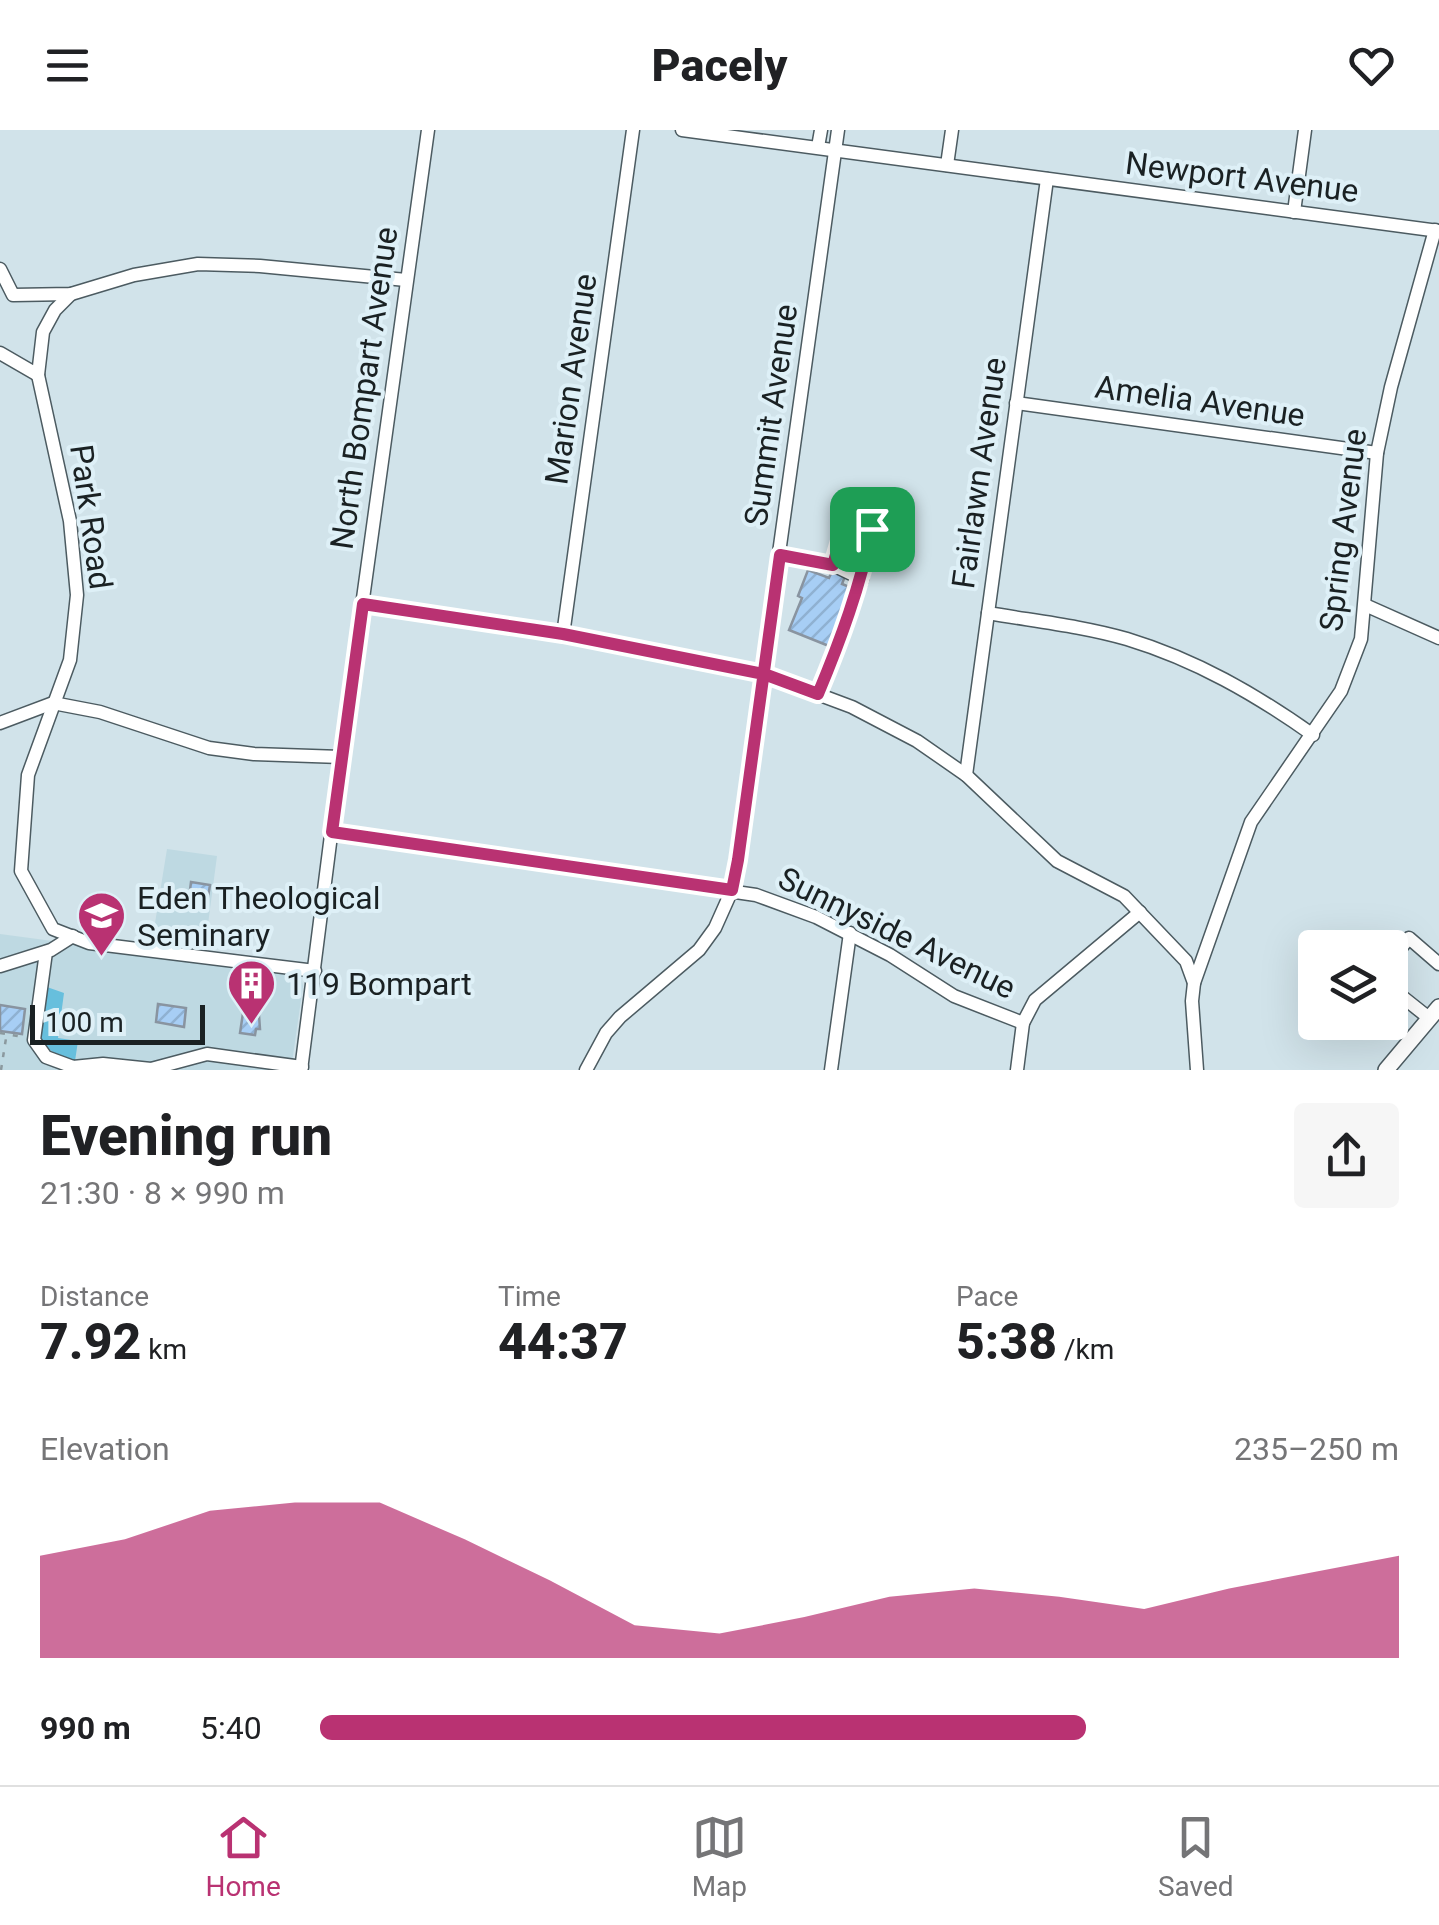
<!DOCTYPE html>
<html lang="en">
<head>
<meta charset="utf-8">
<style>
	body { margin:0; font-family:Roboto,sans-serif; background:#f6f6f6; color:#202124; height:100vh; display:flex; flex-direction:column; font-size:38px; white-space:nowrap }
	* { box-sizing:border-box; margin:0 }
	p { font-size:32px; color:#757577 }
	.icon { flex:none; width:55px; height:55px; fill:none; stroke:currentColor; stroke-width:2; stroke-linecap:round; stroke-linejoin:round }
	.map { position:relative; height:940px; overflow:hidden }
	.details { display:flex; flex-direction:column; background:#fff; flex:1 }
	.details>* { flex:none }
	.controls { position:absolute; left:1298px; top:800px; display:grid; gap:20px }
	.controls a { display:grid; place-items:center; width:110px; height:110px; border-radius:10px; background:#fff; box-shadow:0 10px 40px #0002; font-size:50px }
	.scale { position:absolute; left:30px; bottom:25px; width:175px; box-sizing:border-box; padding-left:10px; border:5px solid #1a2123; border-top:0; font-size:28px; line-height:35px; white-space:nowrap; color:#1a2123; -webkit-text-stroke:8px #def0f7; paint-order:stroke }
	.pin { position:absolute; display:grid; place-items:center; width:85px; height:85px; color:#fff; margin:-42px; border-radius:20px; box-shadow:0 5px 15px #0006 }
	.round { display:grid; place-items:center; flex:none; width:105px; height:105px; border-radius:10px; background:#f6f6f6 }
	.summary { display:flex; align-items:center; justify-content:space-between; height:170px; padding:0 40px }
	h1 { font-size:55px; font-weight:800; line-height:75px }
	.stats { display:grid; grid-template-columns:repeat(3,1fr); gap:15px; height:170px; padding:10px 40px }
	.stats div { display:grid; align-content:center }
	.stats b { font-size:50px; font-weight:800 }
	.stats small { font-size:28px; font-weight:400 }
	.stats p { font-size:28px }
	.chart { height:280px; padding:20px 40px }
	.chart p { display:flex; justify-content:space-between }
	.chart svg { width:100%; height:180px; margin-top:10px; fill:#b93272; opacity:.7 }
	ul { padding:0 40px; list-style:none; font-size:32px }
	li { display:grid; grid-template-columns:160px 120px 1fr; align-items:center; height:75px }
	li i { height:25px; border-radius:12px; background:#b93272 }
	header { display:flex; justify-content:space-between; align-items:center; height:130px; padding:0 40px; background:#fff; font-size:45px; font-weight:800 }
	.dock { display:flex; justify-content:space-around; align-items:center; height:140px; border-top:2px solid #e0e0e0; background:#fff; font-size:28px; color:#757577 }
	.dock a { display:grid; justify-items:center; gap:5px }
	.dock .active { color:#b93272 }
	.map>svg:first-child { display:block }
	.built { fill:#bed9e2 }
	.green { fill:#67bfdd }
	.building { fill:url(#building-hatch); stroke:#8994a0; stroke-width:2.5 }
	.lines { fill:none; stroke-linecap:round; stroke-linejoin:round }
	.minor-casing { stroke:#4c5b61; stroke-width:15 }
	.major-casing { stroke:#4c5b61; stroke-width:18 }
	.path { stroke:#8b999e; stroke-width:2.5; stroke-dasharray:5 8; stroke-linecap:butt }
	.minor { stroke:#fff; stroke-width:12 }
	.major { stroke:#fff; stroke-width:15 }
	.route-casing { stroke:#fff; stroke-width:20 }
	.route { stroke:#b93272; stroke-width:12 }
	.labels { text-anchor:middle; stroke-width:8; stroke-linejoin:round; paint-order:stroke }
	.street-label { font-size:32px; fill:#1a2123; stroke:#def0f7 }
	.poi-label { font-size:32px; fill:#1a2123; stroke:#def0f7; text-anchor:start }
</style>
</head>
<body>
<header><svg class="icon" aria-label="menu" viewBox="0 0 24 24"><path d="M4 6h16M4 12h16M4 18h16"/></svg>Pacely<svg class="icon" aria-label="heart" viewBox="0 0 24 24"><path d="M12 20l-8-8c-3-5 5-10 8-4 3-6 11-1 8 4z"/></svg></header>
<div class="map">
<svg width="1439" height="940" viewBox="0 0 1439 940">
	<defs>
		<pattern id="building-hatch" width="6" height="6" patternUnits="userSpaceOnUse" patternTransform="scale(2.5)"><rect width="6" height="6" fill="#a7cef5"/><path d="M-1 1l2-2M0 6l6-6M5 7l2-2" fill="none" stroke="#8fb1d2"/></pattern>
	</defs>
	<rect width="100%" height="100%" fill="#d1e3ea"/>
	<polygon class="built" points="167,719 217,726 203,832 301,847 303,856 291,940 0,940 0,804 150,824"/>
	<path class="green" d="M47,857L64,863L58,908L78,911L75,931C28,918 40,899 47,857Z"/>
	<g class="building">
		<polygon points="808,440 829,448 832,441 845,446 842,454 852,458 829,516 789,500 802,468 798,466"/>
		<polygon points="191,752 210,755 206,779 188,776"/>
		<polygon points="158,874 186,878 184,897 156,892"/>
		<polygon points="0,875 25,879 22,904 0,901"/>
		<polygon points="243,883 259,885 260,899 256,899 255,905 240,903"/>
	</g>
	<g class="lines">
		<defs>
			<g id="minor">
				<polyline points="682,0 1439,101"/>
				<polyline points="818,17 821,0"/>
				<polyline points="947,35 952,0"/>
				<polyline points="1294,82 1305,0"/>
				<polyline points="0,139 13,165 71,164 134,145 198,134 260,136 406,150"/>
				<polyline points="71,164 55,180 43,202 38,245 70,391 77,465 70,530 28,645 21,741 53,799 89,813 315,841"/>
				<polyline points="0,223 38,245"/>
				<polyline points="1016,273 1377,323"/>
				<polyline points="780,425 833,435 862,449"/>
				<polyline points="363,474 563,505 764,544 852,577 917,611 966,645 1057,731 1124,766 1186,831 1194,853 1192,871 1197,940"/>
				<polyline points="1365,475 1439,508"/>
				<path d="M988,483C1034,491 1082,496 1127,509C1196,530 1255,564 1313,605"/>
				<polyline points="563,505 633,0"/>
				<polyline points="818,564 862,449 872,394 846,390 833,435"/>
				<polyline points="0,593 53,573 100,582 209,618 254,624 341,627"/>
				<polyline points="966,645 1047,49"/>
				<polyline points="332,703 756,765 816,787 890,825 954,866 1023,893"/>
				<polyline points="1400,819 1409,808 1439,834"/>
				<polyline points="46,822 34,910 46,927 73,937 73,940"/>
				<polyline points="0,836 51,820 73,806"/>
				<polyline points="1194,853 1251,692 1341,561 1361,509 1377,323 1391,257 1435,100"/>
				<polyline points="1390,857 1429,888"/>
				<polyline points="73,937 103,934 151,939 207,924 302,937"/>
				<polyline points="301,940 341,627 428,0"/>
				<polyline points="586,940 606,903 620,887 699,820 715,798 732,760 838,0"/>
				<polyline points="831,940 850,803"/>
				<polyline points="1017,940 1023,893 1035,870 1140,782"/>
			</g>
			<polyline id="major" points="1386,940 1439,877"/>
		</defs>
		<use href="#minor" class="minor-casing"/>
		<use href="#major" class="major-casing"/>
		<g class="path">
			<polyline points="0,903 23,907"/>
			<polyline points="1,940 7,902"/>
		</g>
		<use href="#minor" class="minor"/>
		<use href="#major" class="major"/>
	</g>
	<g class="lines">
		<defs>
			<path id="route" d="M872,399C860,457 841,509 818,564L764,544L563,504L363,474L332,702L732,760L738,730L780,425L833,435L846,390L872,394V399"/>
		</defs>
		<use href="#route" class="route-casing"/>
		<use href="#route" class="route"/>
	</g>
	<defs>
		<symbol id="university-pin" viewBox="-11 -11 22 30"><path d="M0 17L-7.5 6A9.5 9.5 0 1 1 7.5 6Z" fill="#b93272" stroke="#def0f7"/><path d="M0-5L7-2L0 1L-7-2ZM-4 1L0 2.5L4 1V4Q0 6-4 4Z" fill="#fff"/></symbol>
		<symbol id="building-pin" viewBox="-11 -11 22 30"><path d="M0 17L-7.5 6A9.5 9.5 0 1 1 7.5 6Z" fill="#b93272" stroke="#def0f7"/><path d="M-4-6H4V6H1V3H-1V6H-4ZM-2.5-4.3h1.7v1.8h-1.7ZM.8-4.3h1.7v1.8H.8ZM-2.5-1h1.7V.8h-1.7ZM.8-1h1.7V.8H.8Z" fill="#fff"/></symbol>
	</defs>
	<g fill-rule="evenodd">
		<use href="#university-pin" x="74" y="758" width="55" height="75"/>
		<use href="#building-pin" x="224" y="826" width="55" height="75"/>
	</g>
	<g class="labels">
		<g class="street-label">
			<text transform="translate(1242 47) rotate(7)" y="11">Newport Avenue</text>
			<text transform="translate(571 249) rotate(-82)" y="11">Marion Avenue</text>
			<text transform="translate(364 258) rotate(-82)" y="11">North Bompart Avenue</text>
			<text transform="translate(1200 271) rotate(8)" y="11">Amelia Avenue</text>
			<text transform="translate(771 285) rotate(-82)" y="11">Summit Avenue</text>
			<text transform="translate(979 343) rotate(-82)" y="11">Fairlawn Avenue</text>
			<text transform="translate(91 387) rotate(82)" y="11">Park Road</text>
			<text transform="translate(1343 400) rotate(-83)" y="11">Spring Avenue</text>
			<text transform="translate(897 803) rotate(26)" y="11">Sunnyside Avenue</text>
		</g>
		<g class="poi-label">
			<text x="137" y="779">Eden Theological<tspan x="137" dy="37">Seminary</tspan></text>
			<text x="286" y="865">119 Bompart</text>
		</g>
	</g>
</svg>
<div class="controls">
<a><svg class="icon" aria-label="layers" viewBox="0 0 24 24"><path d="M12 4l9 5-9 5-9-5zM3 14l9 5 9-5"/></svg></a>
</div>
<div class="scale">100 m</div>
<div class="pin" style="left:872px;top:399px;background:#1e9e55"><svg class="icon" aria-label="arrive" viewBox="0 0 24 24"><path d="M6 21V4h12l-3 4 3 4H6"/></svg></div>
</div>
<section class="details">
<div class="summary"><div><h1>Evening run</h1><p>21:30 · 8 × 990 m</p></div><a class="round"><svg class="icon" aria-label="share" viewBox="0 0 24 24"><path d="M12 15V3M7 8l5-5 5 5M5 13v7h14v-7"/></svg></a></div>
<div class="stats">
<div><p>Distance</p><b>7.92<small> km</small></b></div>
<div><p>Time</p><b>44:37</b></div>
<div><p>Pace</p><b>5:38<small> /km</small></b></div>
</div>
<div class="chart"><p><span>Elevation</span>235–250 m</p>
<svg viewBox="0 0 160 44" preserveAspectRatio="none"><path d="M0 44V19L10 15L20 8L30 6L40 6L50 15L60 25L70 36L80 38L90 34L100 29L110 27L120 29L130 32L140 27L150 23L160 19V44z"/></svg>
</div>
<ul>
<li><b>990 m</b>5:40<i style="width:71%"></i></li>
</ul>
</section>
<nav class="dock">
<a class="active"><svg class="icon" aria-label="home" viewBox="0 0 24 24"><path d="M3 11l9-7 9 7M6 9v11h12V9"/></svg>Home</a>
<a><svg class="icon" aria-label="map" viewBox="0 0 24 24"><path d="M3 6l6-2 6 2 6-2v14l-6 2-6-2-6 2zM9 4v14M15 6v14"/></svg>Map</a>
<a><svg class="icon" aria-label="saved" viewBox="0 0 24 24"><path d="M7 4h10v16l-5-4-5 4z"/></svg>Saved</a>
</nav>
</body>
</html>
